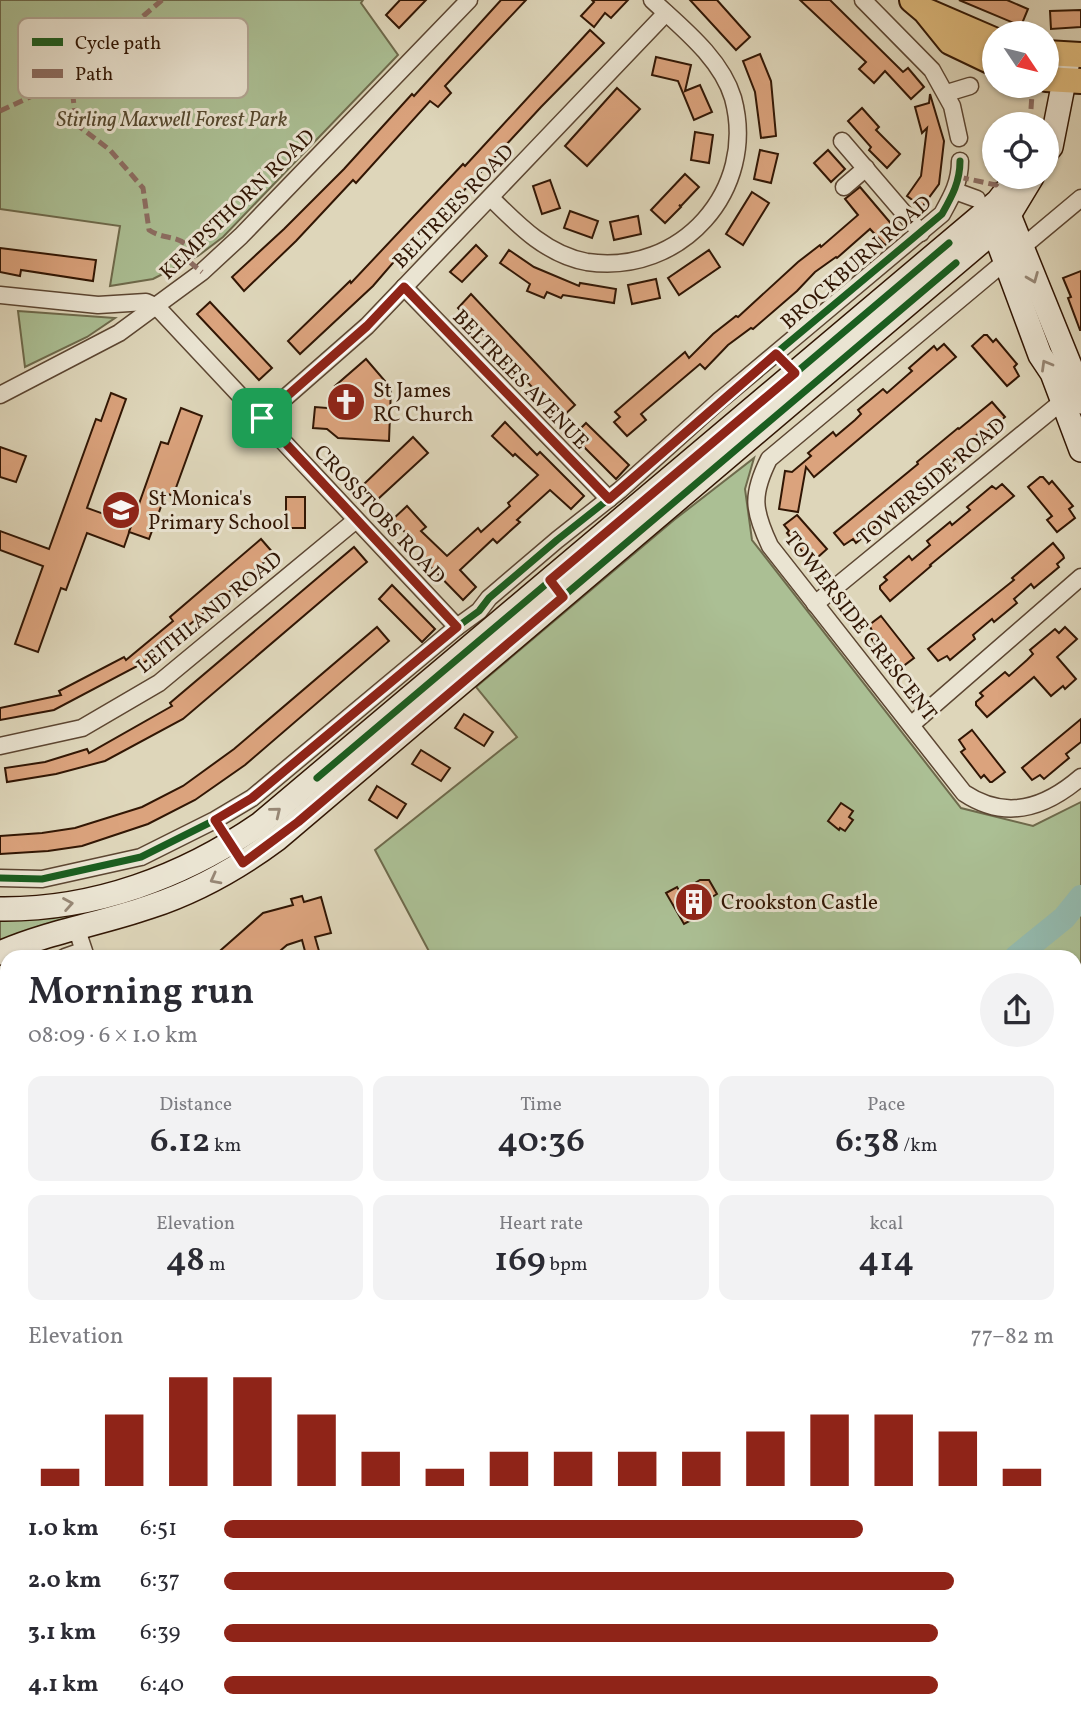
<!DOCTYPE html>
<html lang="en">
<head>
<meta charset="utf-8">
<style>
	body { margin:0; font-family:Vollkorn,serif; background:#f2f2f3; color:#2b2b33; height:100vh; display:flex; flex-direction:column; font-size:26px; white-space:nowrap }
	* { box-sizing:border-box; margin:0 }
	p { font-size:23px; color:#7c7c81 }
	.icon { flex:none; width:38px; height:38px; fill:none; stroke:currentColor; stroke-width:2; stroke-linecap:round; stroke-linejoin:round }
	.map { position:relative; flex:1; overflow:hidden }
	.drawer { position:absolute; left:0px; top:950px; width:1082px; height:779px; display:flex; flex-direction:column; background:#fff; border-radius:21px 21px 0 0; box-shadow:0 2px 5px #0004 }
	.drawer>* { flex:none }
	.needle { width:46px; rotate:125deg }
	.controls { position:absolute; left:982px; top:21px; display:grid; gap:14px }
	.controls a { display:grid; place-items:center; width:77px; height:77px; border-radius:50%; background:#fff; box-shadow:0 2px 5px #0004; font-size:35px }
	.pin { position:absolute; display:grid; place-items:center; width:60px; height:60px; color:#fff; margin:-30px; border-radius:14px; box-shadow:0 4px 10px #0006 }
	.round { display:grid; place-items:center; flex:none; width:74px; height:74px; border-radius:37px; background:#f2f2f3 }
	.headline { display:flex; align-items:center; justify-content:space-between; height:119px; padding:0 28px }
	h1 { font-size:38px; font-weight:600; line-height:52px }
	.figures { display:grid; grid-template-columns:repeat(3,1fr); gap:10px; height:119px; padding:7px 28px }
	.figures div { display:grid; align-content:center; border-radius:14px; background:#f2f2f3; text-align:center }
	.figures b { font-size:35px; font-weight:600 }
	.figures small { font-size:19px; font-weight:400 }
	.figures p { font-size:19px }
	.chart { height:196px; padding:14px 28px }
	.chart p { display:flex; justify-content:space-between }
	.chart svg { width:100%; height:126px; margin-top:7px; stroke:#8f2418; stroke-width:6 }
	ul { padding:0 28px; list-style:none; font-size:23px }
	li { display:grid; grid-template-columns:112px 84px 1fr; align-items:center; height:52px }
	li i { height:18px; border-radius:9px; background:#8f2418 }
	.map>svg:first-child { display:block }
	.green { fill:#abbf94; stroke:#6e6a4c; stroke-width:2 }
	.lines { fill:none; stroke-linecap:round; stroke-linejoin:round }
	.river { stroke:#93b9ad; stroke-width:24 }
	.building { fill:#dba37d; stroke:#311604; stroke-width:2 }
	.lane-casing { stroke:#5c4632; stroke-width:11 }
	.street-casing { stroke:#5c4632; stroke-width:19 }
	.secondary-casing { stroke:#311604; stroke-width:26 }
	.primary-casing { stroke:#311604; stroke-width:28 }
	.lane { stroke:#eae4d2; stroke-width:8 }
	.street { stroke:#eae4d2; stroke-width:16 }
	.secondary { stroke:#eae4d2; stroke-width:23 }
	.primary { stroke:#dfbb7d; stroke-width:24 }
	.quiet { stroke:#8d6e63; stroke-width:5; stroke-dasharray:10 5; stroke-linecap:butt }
	.cycleway-casing { stroke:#eae4d2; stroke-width:11 }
	.cycleway { stroke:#1b5e20; stroke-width:7 }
	.oneway { stroke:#978775 }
	.route-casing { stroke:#fff; stroke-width:14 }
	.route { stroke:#8f2418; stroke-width:9 }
	.labels { text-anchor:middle; stroke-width:6; stroke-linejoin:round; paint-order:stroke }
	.park-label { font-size:21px; font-style:italic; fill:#56492f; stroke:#eae4d2 }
	.street-label { font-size:21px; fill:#311604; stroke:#eae4d2 }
	.poi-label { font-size:21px; fill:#311604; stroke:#eae4d2; text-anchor:start }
	.key { fill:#eae4d2; stroke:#b2a694; stroke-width:2 }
	.key-label { font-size:19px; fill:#311604 }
</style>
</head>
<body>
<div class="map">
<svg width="1081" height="1728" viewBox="0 0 1081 1728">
	<rect width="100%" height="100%" fill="#ded6ba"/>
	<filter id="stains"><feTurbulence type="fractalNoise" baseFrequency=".00286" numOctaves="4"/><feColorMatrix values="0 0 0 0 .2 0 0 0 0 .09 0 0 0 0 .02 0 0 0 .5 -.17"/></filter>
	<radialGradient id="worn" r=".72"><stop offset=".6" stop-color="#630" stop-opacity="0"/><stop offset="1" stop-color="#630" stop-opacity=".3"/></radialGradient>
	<g class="green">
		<polygon points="0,0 363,0 361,3 398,55 223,237 198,256 153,279 110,286 120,226 0,209"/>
		<polygon points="18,311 115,318 87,337 25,367"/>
		<polygon points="754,458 745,489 752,540 961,808 1033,826 1081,802 1081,1023 1075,1027 1074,957 432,957 375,850 517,737 476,687 674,520"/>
		<polygon points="226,857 229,860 169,892 0,945 0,918"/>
		<polygon points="0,1181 7,1183 7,1243 0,1239"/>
		<polygon points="0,1267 7,1270 7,1476 0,1473"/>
		<polygon points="1081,1506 1081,1621 1075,1608 1074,1508"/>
		<polygon points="368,1722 989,1722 992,1728 356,1728"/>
	</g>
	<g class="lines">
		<g class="river">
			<polyline points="1016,957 1064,918 1081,897"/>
			<polyline points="0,1332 7,1333"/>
		</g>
	</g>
	<g class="building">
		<polygon points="400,0 426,0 399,28 386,15"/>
		<polygon points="501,0 526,0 445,86 451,93 438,107 430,101 356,183 353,180 296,241 244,291 232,277 284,229 344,169 412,94 414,96"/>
		<polygon points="592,0 628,0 611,18 605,13 594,27 581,16 594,2"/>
		<polygon points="690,0 717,0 750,37 736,50"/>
		<polygon points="800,0 830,0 903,72 908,68 924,87 911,99 885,71 874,83 859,69 866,62"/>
		<polygon points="959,0 1007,0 1028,9 1021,26"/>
		<polygon points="1081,10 1081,27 1051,29 1050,11"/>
		<polygon points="590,30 604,43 541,107 457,198 423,228 373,286 300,354 288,341 350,281 351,283 463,164 465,166"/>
		<polygon points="760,54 771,81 776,136 761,138 755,92 743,61"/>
		<polygon points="656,57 691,65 685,91 700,85 712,112 694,120 678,81 652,75"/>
		<polygon points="617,88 640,109 587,166 565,146"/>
		<polygon points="930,94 944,141 939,184 922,207 907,196 921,176 927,128 922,133 915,107 929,103"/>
		<polygon points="862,108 879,127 876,130 900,154 887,168 869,150 871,147 848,121"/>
		<polygon points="695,132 713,135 709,163 691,160"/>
		<polygon points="760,150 778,154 771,183 754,179"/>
		<polygon points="828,150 845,169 831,182 814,163"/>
		<polygon points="685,174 699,187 681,206 679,205 681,207 665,223 651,210"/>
		<polygon points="550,180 560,208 542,214 533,186"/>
		<polygon points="860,187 899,233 885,245 870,229 837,258 836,257 815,272 797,291 753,329 751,328 728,345 705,369 700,364 660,398 641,414 646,420 627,436 614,422 620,417 615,412 685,352 689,358 713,334 736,316 738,317 798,262 820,245 821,247 858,215 845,199"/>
		<polygon points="752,192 769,203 743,245 726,234"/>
		<polygon points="570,211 598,221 592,238 564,228"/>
		<polygon points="638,216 641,234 614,240 610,222"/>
		<polygon points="476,245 487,256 462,282 450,272"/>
		<polygon points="0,248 96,260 93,281 21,270 20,276 0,272"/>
		<polygon points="509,250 534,267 579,286 580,283 616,289 614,303 563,295 561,298 547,292 544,298 527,291 530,284 500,263"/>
		<polygon points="709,250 720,267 679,295 668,278"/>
		<polygon points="1081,271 1081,330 1080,330 1068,298 1071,297 1063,278"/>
		<polygon points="656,279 660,298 632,304 628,285"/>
		<polygon points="471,294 575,405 561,418 458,308"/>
		<polygon points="210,302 272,368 259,380 197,314"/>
		<polygon points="984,335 987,335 993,342 996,339 1017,364 1014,367 1019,376 1007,386 972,346"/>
		<polygon points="944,344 956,357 814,477 806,467 798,512 779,509 785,471 792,472 811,456 808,453 833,432 836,436 855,420 861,414 858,410 883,389 887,393 912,371 909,368 934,346 937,350"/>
		<polygon points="366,359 391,388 389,441 338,438 327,429 313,428 315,407 327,408 341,394 335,386"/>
		<polygon points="111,393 126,399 87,508 132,524 124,547 87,533 66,590 61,588 38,652 15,644 43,566 0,550 0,531 49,549 96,419 101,421"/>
		<polygon points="992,402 1005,417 982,436 979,433 961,448 964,451 939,473 936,469 918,483 921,487 878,519 881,522 856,543 853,539 844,545 834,533 918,464 917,462 958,428 959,429"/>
		<polygon points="181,408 202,416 173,496 166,493 149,539 129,532 161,442 168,444"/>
		<polygon points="505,422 537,455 540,452 584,496 571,509 550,490 517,520 520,522 497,543 493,539 460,570 476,587 463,600 421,557 424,553 393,519 407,506 426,527 421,531 447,556 478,528 481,532 510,506 508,503 538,475 515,454 513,456 492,436"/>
		<polygon points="586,423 629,465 616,479 573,436"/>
		<polygon points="413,437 428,453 378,499 364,484"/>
		<polygon points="0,447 26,456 16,482 0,477"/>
		<polygon points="1040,477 1043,477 1049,484 1052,481 1073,506 1069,509 1075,518 1057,532 1047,520 1052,516 1028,487"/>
		<polygon points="1002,484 1014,496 930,565 931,566 890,601 880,589 880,586 887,580 884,577 909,556 912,560 930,545 927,541 950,522 952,525 970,510 967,507 992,486 996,489"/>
		<rect x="286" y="497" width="19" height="31"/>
		<polygon points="797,515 827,549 818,557 813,551 806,556 787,533 789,531 784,525"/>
		<polygon points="261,539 274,554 145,662 54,710 0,720 0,708 61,695 59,691 124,657 126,660 173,621 170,617"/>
		<polygon points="1053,543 1063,555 1064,558 1057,564 1059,567 1034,588 1031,584 1014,599 1017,603 994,622 992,619 973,635 975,639 950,660 947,656 938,661 928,649 1014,580 1012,578"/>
		<polygon points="354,547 367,562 183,719 105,761 56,774 7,782 5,768 45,762 87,749 89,753 172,706 170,703"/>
		<polygon points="392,585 435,629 422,642 379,599"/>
		<polygon points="881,616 914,658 902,667 899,668 894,661 890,663 870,637 874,634 869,625"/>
		<polygon points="377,627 389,641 245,765 195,800 148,824 82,846 48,851 0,854 0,836 42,833 75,828 142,807 183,786 234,749"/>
		<polygon points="1065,627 1077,639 1057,657 1076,679 1065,689 1063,686 1051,696 1034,677 987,717 976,705 976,702 983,696 980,693 1005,672 1009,676 1027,660 1033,654 1030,650 1055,629 1059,633"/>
		<polygon points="464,714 493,732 484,746 455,728"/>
		<polygon points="1081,719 1081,742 1066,754 1069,758 1044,779 1040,775 1032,780 1022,768"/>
		<polygon points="972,730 1005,772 992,782 990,782 984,775 981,778 961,752 965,749 959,740"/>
		<polygon points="421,750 450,768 441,781 412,764"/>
		<polygon points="377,786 406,804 397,818 369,800"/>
		<polygon points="841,803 853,811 849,817 853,820 845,831 840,828 839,830 828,821"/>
		<polygon points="700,880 709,880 717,894 712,897 712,902 699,910 697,917 684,924 666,893 677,887 680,892"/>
		<polygon points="302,896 304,902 321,897 331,933 315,937 319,951 306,955 302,940 287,945 273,957 213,957 263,913 293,905 291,899"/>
	</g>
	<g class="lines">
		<defs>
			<polyline id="lane" points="0,1088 7,1088"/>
			<g id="street">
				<polyline points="863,0 932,70 952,106 959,138"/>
				<polyline points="947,93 970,86"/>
				<polyline points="842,141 921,233"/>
				<polyline points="844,187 866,168"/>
				<polyline points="955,191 977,199"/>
				<path d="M491,198C518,225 547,255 587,262C681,276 758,190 733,98C721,58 681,27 652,0"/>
				<path d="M1081,198L769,459C751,495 753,510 770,546L964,793C1006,821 1045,808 1081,777"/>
				<polyline points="404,287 609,499"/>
				<polyline points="0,295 98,305 146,302 157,307 457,627"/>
				<polyline points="0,395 119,333 202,272 241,236 469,0"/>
				<polyline points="262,418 367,326 666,13"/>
				<polyline points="815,604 1070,395"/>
				<polyline points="911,725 1081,577"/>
				<polyline points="0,746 82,728 159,683 356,520"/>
				<path d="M0,878L42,879L141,857L215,820L252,798L457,627L479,611L489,598L557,540L620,490L719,401L942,214C952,196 960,182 960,161"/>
				<polyline points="76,927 86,957"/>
				<polyline points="65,957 82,951"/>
				<polyline points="0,983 7,979"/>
				<polyline points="1074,1109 1081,1104"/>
				<polyline points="0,1250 7,1253"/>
				<polyline points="1074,1356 1081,1352"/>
				<polyline points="0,1713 11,1728"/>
				<polyline points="176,1722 178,1728"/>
				<polyline points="1001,1722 1004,1728"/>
				<polyline points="343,1728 355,1722"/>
			</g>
			<g id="secondary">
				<polyline points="1046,153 1051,147 1068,61"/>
				<polyline points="1002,206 1009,215 1071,368 1075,391 1081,402"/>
				<polyline points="987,221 994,231 1040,355 1052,373 1081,450"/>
				<path d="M0,909C94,910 183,877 260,824L983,214L998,201L1017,177"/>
				<path d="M0,953C48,932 100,924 149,907C195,892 238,868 277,839L994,231L1009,215L1032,177"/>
				<polyline points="0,1491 7,1493"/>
				<polyline points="0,1515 7,1516"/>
				<polyline points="1074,1636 1081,1649"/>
				<polyline points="1074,1685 1081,1698"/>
			</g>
			<g id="primary">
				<polyline points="912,0 925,11 950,42 994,63"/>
				<polyline points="929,12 994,40"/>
				<polyline points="1046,53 1081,55"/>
				<polyline points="1046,79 1081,81"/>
			</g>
		</defs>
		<use href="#lane" class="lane-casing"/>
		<use href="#street" class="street-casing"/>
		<use href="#secondary" class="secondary-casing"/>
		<use href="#primary" class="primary-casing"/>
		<use href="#lane" class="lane"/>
		<use href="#street" class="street"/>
		<use href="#secondary" class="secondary"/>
		<use href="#primary" class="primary"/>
		<g class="quiet">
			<path d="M162,0L71,78L76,124L110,150L143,188L149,230C164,240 175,234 189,247L191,263L202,272"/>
			<polyline points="0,111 71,78"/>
			<polyline points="1030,124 1032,94"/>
			<polyline points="959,177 996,185 1002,177"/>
			<polyline points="1074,1553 1081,1565"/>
			<polyline points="1078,1643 1081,1637"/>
			<polyline points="498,1728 509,1722"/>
			<polyline points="778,1728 782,1722"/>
		</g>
		<defs>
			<g id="cycleway">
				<polyline points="553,605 956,263"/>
				<polyline points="317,778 949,243"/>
				<path d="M0,878L42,879L141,857L215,820L252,798L457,627L479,611L489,598L557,540L620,490L719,401L942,214C952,196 960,182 960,161"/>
			</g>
		</defs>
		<use href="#cycleway" class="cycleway-casing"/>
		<use href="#cycleway" class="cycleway"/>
	</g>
	<defs><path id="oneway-chevron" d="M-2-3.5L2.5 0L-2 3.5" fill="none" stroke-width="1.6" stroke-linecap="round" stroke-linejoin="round" transform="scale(1.75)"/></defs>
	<g class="oneway">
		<use href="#oneway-chevron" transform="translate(1033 278) rotate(68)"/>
		<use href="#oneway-chevron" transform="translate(1046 365) rotate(-120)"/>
		<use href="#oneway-chevron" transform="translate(276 812) rotate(-39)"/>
		<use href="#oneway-chevron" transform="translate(215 879) rotate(152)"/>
		<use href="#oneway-chevron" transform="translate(68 904) rotate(-10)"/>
	</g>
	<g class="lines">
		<defs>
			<polygon id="route" points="404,287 609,499 776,354 795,373 550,580 563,597 298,822 243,863 215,820 252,798 457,627 262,418 367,326"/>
		</defs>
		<use href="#route" class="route-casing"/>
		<use href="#route" class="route"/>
	</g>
	<defs>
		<symbol id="church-disc" viewBox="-11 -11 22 22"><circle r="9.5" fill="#8f2418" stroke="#eae4d2"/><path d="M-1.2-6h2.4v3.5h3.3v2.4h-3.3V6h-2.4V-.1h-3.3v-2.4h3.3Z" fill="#fff"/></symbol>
		<symbol id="school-disc" viewBox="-11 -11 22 22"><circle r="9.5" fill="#8f2418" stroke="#eae4d2"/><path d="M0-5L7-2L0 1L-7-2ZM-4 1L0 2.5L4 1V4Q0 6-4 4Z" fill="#fff"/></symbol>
		<symbol id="building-disc" viewBox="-11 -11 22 22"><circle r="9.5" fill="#8f2418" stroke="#eae4d2"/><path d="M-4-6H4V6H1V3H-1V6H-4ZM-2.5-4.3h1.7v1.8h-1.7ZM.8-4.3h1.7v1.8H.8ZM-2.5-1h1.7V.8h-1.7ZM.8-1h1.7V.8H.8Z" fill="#fff"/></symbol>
	</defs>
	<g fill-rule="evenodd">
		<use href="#church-disc" x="324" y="380" width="44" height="44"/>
		<use href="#school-disc" x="99" y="488" width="44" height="44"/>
		<use href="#building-disc" x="672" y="880" width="44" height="44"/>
	</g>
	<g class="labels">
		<g class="park-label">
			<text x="172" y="126">Stirling Maxwell Forest Park</text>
		</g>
		<g class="street-label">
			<text transform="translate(237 204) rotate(-44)" y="7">KEMPSTHORN ROAD</text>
			<text transform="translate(453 206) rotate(-46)" y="7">BELTREES ROAD</text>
			<text transform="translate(856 262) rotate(-41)" y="7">BROCKBURN ROAD</text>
			<text transform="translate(521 379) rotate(46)" y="7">BELTREES AVENUE</text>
			<text transform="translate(931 481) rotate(-40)" y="7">TOWERSIDE ROAD</text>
			<text transform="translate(380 514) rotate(47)" y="7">CROSSTOBS ROAD</text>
			<text transform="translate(209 612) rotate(-39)" y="7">LEITHLAND ROAD</text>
			<text transform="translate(861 626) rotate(52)" y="7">TOWERSIDE CRESCENT</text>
		</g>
		<g class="poi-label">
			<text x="373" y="397">St James<tspan x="373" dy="24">RC Church</tspan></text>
			<text x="148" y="505">St Monica's<tspan x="148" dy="24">Primary School</tspan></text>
			<text x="721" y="909">Crookston Castle</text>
		</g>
	</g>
	<rect x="18" y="18" width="230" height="80" rx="10" class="key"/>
	<rect x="32" y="38" width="31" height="8" fill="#1b5e20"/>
	<rect x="32" y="69" width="31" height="9" fill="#8d6e63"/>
	<g class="key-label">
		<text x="75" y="49">Cycle path</text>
		<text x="75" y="80">Path</text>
	</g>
	<rect width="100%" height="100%" filter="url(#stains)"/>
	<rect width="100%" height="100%" fill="url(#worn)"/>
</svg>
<div class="controls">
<a><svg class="needle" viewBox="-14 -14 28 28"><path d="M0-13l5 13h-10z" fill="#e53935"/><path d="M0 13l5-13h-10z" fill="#7c7c81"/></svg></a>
<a><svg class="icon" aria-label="locate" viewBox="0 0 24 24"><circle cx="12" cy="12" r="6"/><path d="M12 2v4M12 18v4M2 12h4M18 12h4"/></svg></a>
</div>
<div class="pin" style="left:262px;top:418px;background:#1e9e55"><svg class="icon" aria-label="arrive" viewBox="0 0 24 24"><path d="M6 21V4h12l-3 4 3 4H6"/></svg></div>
<section class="drawer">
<div class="headline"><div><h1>Morning run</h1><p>08:09 · 6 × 1.0 km</p></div><a class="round"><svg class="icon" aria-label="share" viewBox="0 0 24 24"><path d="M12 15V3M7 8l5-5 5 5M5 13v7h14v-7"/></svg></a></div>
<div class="figures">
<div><p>Distance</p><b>6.12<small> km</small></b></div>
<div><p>Time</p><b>40:36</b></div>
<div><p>Pace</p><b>6:38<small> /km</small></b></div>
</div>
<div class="figures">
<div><p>Elevation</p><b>48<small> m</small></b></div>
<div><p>Heart rate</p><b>169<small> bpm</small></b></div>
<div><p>kcal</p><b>414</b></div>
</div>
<div class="chart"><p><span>Elevation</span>77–82 m</p>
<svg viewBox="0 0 160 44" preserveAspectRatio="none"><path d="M5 44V38M15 44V19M25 44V6M35 44V6M45 44V19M55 44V32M65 44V38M75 44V32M85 44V32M95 44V32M105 44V32M115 44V25M125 44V19M135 44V19M145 44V25M155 44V38"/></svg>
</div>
<ul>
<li><b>1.0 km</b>6:51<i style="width:77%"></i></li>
<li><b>2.0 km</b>6:37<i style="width:88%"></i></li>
<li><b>3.1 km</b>6:39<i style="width:86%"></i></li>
<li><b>4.1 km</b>6:40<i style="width:86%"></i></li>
</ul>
</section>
</div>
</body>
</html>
